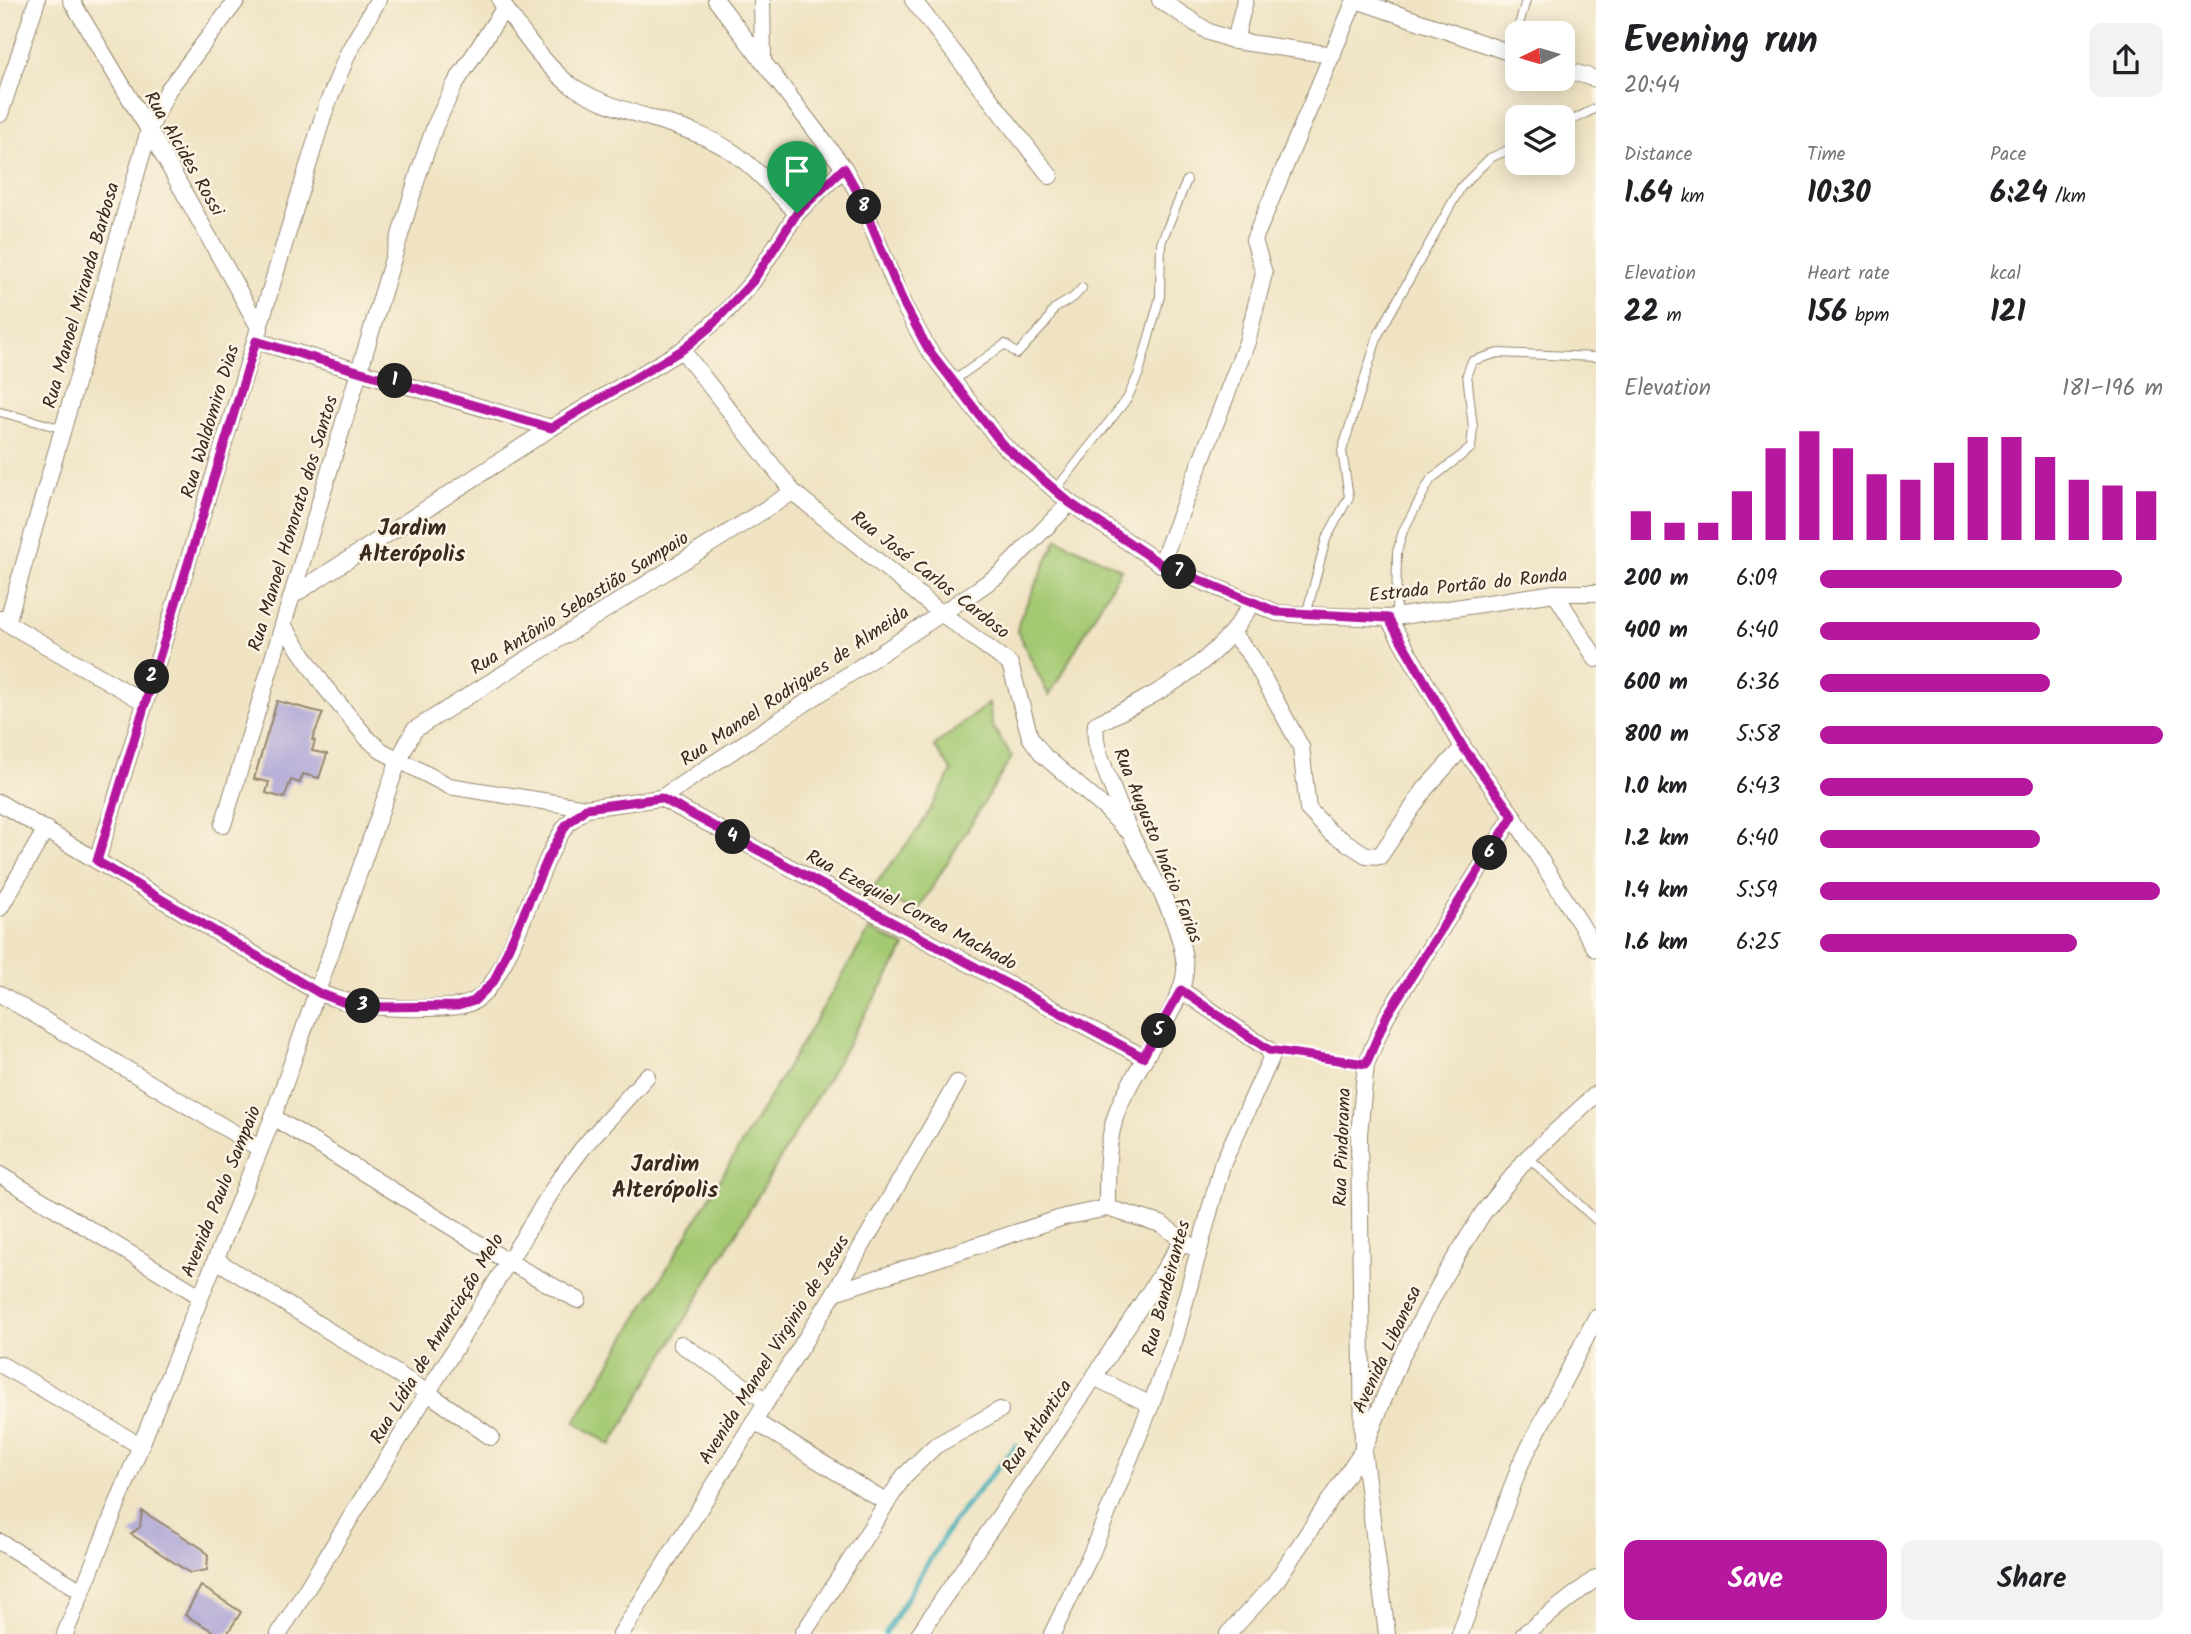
<!DOCTYPE html>
<html lang="en">
<head>
<meta charset="utf-8">
<style>
	body { margin:0; font-family:Kalam,sans-serif; background:#f2f2f2; color:#202124; height:100vh; display:flex; flex-direction:column; font-size:26px; white-space:nowrap }
	* { box-sizing:border-box; margin:0 }
	p { font-size:23px; color:#757577 }
	.icon { flex:none; width:38px; height:38px; fill:none; stroke:currentColor; stroke-width:2; stroke-linecap:round; stroke-linejoin:round }
	.map { position:relative; flex:1; overflow:hidden }
	.sheet { display:flex; flex-direction:column; background:#fff; width:595px }
	.sheet>* { flex:none }
	.needle { width:46px; rotate:265deg }
	.controls { position:absolute; left:1505px; top:21px; display:grid; gap:14px }
	.controls a { display:grid; place-items:center; width:70px; height:70px; border-radius:14px; background:#fff; box-shadow:0 4px 18px #0003; font-size:35px }
	.pin { position:absolute; display:grid; place-items:center; width:60px; height:60px; color:#fff; margin:-72px -30px; border-radius:50% 50% 50% 0; rotate:-45deg; box-shadow:0 0 7px #0007 }
	.pin .icon { rotate:45deg }
	.km { position:absolute; width:35px; height:35px; margin:-18px; border-radius:50%; background:#222; color:#fff; font-size:19px; line-height:35px; text-align:center }
	.round { display:grid; place-items:center; flex:none; width:74px; height:74px; border-radius:14px; background:#f2f2f2 }
	.summary { display:flex; align-items:center; justify-content:space-between; height:119px; padding:0 28px }
	h1 { font-size:38px; font-weight:600; line-height:52px }
	.metrics { display:grid; grid-template-columns:repeat(3,1fr); gap:10px; height:119px; padding:7px 28px }
	.metrics div { display:grid; align-content:center }
	.metrics b { font-size:30px; font-weight:600 }
	.metrics small { font-size:19px; font-weight:400 }
	.metrics p { font-size:19px }
	.chart { height:196px; padding:14px 28px }
	.chart p { display:flex; justify-content:space-between }
	.chart svg { width:100%; height:126px; margin-top:7px; stroke:#b5179e; stroke-width:6 }
	.button { display:flex; gap:14px; margin-top:auto; padding:14px 28px }
	.button a { flex:1; height:80px; border-radius:14px; background:#b5179e; color:#fff; font-size:28px; font-weight:600; line-height:80px; text-align:center }
	.button a+a { background:#f2f2f2; color:#202124 }
	ul { padding:0 28px; list-style:none; font-size:23px }
	li { display:grid; grid-template-columns:112px 84px 1fr; align-items:center; height:52px }
	li i { height:18px; border-radius:9px; background:#b5179e }
	main { display:flex; flex:1; min-height:0 }
	.map>svg:first-child { display:block }
	.green { fill:#a4c973; stroke:#707a48; stroke-width:2 }
	.lines { fill:none; stroke-linecap:round; stroke-linejoin:round }
	.stream { stroke:#3bacb6; stroke-width:5 }
	.building { fill:#b3aad7 }
	.service-casing { stroke:#958670; stroke-width:10 }
	.minor-casing { stroke:#958670; stroke-width:18 }
	.service { stroke:#fff; stroke-width:8 }
	.minor { stroke:#fff; stroke-width:16 }
	.route-casing { stroke:#fff; stroke-width:14 }
	.route { stroke:#b5179e; stroke-width:9 }
	.labels { text-anchor:middle; stroke-width:5; stroke-linejoin:round; paint-order:stroke }
	.street-label { font-size:19px; fill:#3b2a1e; stroke:#fcf5e5 }
	.quarter-label { font-size:23px; font-weight:bold; fill:#3b2a1e; stroke:#fcf5e5 }
</style>
</head>
<body>
<main>
<div class="map">
<svg width="1596" height="1634" viewBox="0 0 1596 1634">
	<rect width="100%" height="100%" fill="#fcf5e5"/>
	<filter id="ink" filterUnits="userSpaceOnUse"><feTurbulence type="fractalNoise" baseFrequency=".0143" numOctaves="2"/><feDisplacementMap in="SourceGraphic" scale="14" xChannelSelector="R" yChannelSelector="G"/><feConvolveMatrix kernelMatrix="1 2 1 2 8 2 1 2 1" color-interpolation-filters="sRGB"/></filter>
	<filter id="wash" filterUnits="userSpaceOnUse"><feTurbulence type="fractalNoise" baseFrequency=".00686" numOctaves="4" result="noise"/><feDisplacementMap in="SourceGraphic" scale="28" xChannelSelector="R" yChannelSelector="G"/><feGaussianBlur stdDeviation="1.57" result="paint"/><feColorMatrix in="noise" values="0 0 0 0 0 0 0 0 0 0 0 0 0 0 0 0 0 1.4 0 .05"/><feComposite in="paint" operator="in"/></filter>
	<g filter="url(#wash)">
		<rect width="100%" height="100%" fill="#efe3c3"/>
		<g class="green">
			<polygon points="1057,539 1121,569 1049,696 1017,631 1020,618"/>
			<polygon points="989,703 992,725 1012,757 917,912 871,890 920,827 952,771 934,746"/>
			<polygon points="870,929 905,947 611,1445 575,1422"/>
		</g>
		<g class="lines">
			<polyline class="stream" points="885,1634 952,1523 1016,1445"/>
		</g>
		<g id="blocks">
			<g class="building">
				<polygon points="277,701 323,713 312,740 315,741 312,751 327,754 319,778 303,774 300,783 291,780 284,798 266,793 269,782 254,779"/>
				<polygon points="142,1511 203,1549 208,1555 207,1570 190,1573 131,1534 140,1527"/>
				<polygon points="201,1586 241,1612 227,1634 218,1634 185,1615"/>
			</g>
		</g>
	</g>
	<g filter="url(#ink)">
		<use href="#blocks" fill-opacity="0" stroke="#958670" stroke-width="2"/>
		<g class="lines">
			<defs>
				<g id="service">
					<polyline points="1511,53 1526,0"/>
					<polyline points="1563,125 1596,108"/>
					<polyline points="953,381 1005,344 1017,354 1045,324 1054,309 1074,297 1082,288"/>
					<polyline points="0,412 64,429"/>
					<polyline points="1056,489 1127,399 1139,373 1160,297 1161,243 1187,180"/>
					<polyline points="1306,615 1326,539 1349,497 1342,451 1378,335 1461,187 1490,158 1517,146"/>
					<polyline points="1396,615 1397,552 1403,531 1431,479 1471,448 1473,428 1467,374 1472,361 1498,353 1596,357"/>
					<polyline points="1269,1050 1366,1064"/>
					<polyline points="1528,1157 1596,1220"/>
				</g>
				<g id="minor">
					<polyline points="71,0 149,130 260,329"/>
					<path d="M500,0C516,25 548,70 572,86C621,117 683,120 731,151C755,167 776,192 797,213"/>
					<polyline points="716,0 844,168 858,193 903,304 928,349 1002,444 1070,503 1161,564 1277,613 1306,615 1388,618 1555,593 1596,593"/>
					<polyline points="762,0 763,58"/>
					<polyline points="913,0 1050,176"/>
					<polyline points="1160,0 1209,32 1235,41 1333,55"/>
					<polyline points="1356,0 1517,55"/>
					<polyline points="1235,41 1245,0"/>
					<polyline points="1563,69 1596,79"/>
					<polyline points="0,114 37,0"/>
					<polyline points="256,341 551,428"/>
					<polyline points="682,350 793,492 941,613 1010,664 1030,737 1043,755 1106,809 1125,829"/>
					<polyline points="1161,564 1247,342 1264,273 1254,240 1355,0"/>
					<polyline points="1555,593 1596,659"/>
					<polyline points="292,596 551,428 682,350 726,312 753,281 797,213 844,168"/>
					<polyline points="1388,618 1463,747 1513,816 1596,949"/>
					<polyline points="0,619 144,702"/>
					<polyline points="7,623 149,130 168,90 237,0"/>
					<polyline points="283,625 324,686 367,738 382,751 449,786 586,808 661,798 971,594 1000,574 1070,503"/>
					<polyline points="1232,633 1252,657 1301,747 1308,809 1330,832 1366,855 1380,856 1425,789 1463,747"/>
					<polyline points="661,798 1143,1057"/>
					<path d="M0,803L319,993C354,1006 387,1009 424,1008C440,1007 461,1009 476,1000C510,979 537,864 566,826C571,819 580,814 586,808"/>
					<polyline points="223,825 419,172 435,126 455,84 505,7"/>
					<polyline points="97,861 325,110 348,53 378,0"/>
					<polyline points="0,908 46,829"/>
					<polyline points="0,994 259,1148"/>
					<polyline points="273,1117 507,1261 578,1300"/>
					<polyline points="0,1175 200,1296"/>
					<path d="M1107,1208C1107,1174 1106,1141 1118,1109C1132,1071 1188,1000 1185,966C1181,922 1153,877 1133,839C1124,820 1117,799 1109,780C1102,761 1093,744 1096,724C1156,695 1220,663 1252,602"/>
					<polyline points="216,1260 428,1393 491,1437"/>
					<polyline points="835,1292 1064,1217 1107,1208 1161,1224 1191,1246"/>
					<polyline points="681,1344 766,1401"/>
					<polyline points="0,1364 139,1445"/>
					<polyline points="1094,1377 1151,1405"/>
					<polyline points="754,1421 887,1503"/>
					<polyline points="0,1542 82,1591"/>
					<polyline points="65,1634 273,1117 399,759 414,730 793,492"/>
					<polyline points="279,1634 558,1181 585,1145 647,1076"/>
					<polyline points="621,1634 835,1292 957,1083"/>
					<polyline points="803,1634 904,1476 935,1446 1000,1410"/>
					<polyline points="919,1634 1083,1394 1184,1239"/>
					<polyline points="1052,1634 1092,1552 1151,1405 1175,1339 1222,1165 1271,1058 1269,1050 1181,990"/>
					<polyline points="1228,1634 1274,1584 1363,1450 1400,1359 1446,1273 1483,1213 1528,1157 1596,1094"/>
					<polyline points="1387,1634 1363,1450 1359,1134 1366,1064 1387,1015 1513,816"/>
					<polyline points="1460,1634 1520,1465 1596,1318"/>
					<polyline points="1524,1634 1596,1578"/>
				</g>
			</defs>
			<use href="#service" class="service-casing"/>
			<use href="#minor" class="minor-casing"/>
			<use href="#service" class="service"/>
			<use href="#minor" class="minor"/>
		</g>
	</g>
	<g class="lines" filter="url(#ink)">
		<defs>
			<polygon id="route" points="844,168 858,193 904,304 928,349 1002,444 1070,503 1161,564 1277,612 1388,618 1463,747 1513,816 1387,1015 1366,1064 1269,1050 1181,990 1143,1057 661,798 586,808 566,825 548,858 494,981 474,1001 458,1006 377,1007 348,1004 319,993 97,861 256,341 551,428 682,350 710,327 753,281 797,213"/>
		</defs>
		<use href="#route" class="route-casing"/>
		<use href="#route" class="route"/>
	</g>
	<g class="labels">
		<g class="street-label">
			<text transform="translate(185 153) rotate(60)" y="7">Rua Alcides Rossi</text>
			<text transform="translate(80 295) rotate(-74)" y="7">Rua Manoel Miranda Barbosa</text>
			<text transform="translate(209 421) rotate(-73)" y="7">Rua Waldomiro Dias</text>
			<text transform="translate(292 523) rotate(-73)" y="7">Rua Manoel Honorato dos Santos</text>
			<text transform="translate(931 574) rotate(38)" y="7">Rua José Carlos Cardoso</text>
			<text transform="translate(1468 584) rotate(-6)" y="7">Estrada Portão do Ronda</text>
			<text transform="translate(579 602) rotate(-32)" y="7">Rua Antônio Sebastião Sampaio</text>
			<text transform="translate(794 685) rotate(-34)" y="7">Rua Manoel Rodrigues de Almeida</text>
			<text transform="translate(1159 845) rotate(68)" y="7">Rua Augusto Inácio Farias</text>
			<text transform="translate(912 909) rotate(28)" y="7">Rua Ezequiel Correa Machado</text>
			<text transform="translate(1341 1147) rotate(-88)" y="7">Rua Pindorama</text>
			<text transform="translate(220 1191) rotate(-68)" y="7">Avenida Paulo Sampaio</text>
			<text transform="translate(1165 1288) rotate(-75)" y="7">Rua Bandeirantes</text>
			<text transform="translate(436 1338) rotate(-59)" y="7">Rua Lídia de Anunciação Melo</text>
			<text transform="translate(773 1349) rotate(-58)" y="7">Avenida Manoel Virginio de Jesus</text>
			<text transform="translate(1386 1349) rotate(-65)" y="7">Avenida Libanesa</text>
			<text transform="translate(1036 1426) rotate(-56)" y="7">Rua Atlantica</text>
		</g>
		<g class="quarter-label">
			<text x="412" y="535">Jardim<tspan x="412" dy="26">Alterópolis</tspan></text>
			<text x="665" y="1171">Jardim<tspan x="665" dy="26">Alterópolis</tspan></text>
		</g>
	</g>
</svg>
<div class="controls">
<a><svg class="needle" viewBox="-14 -14 28 28"><path d="M0-13l5 13h-10z" fill="#e53935"/><path d="M0 13l5-13h-10z" fill="#757577"/></svg></a>
<a><svg class="icon" aria-label="layers" viewBox="0 0 24 24"><path d="M12 4l9 5-9 5-9-5zM3 14l9 5 9-5"/></svg></a>
</div>
<div class="pin" style="left:797px;top:213px;background:#1e9e55"><svg class="icon" aria-label="arrive" viewBox="0 0 24 24"><path d="M6 21V4h12l-3 4 3 4H6"/></svg></div>
<b class="km" style="left:395px;top:381px">1</b>
<b class="km" style="left:152px;top:677px">2</b>
<b class="km" style="left:363px;top:1006px">3</b>
<b class="km" style="left:733px;top:837px">4</b>
<b class="km" style="left:1159px;top:1031px">5</b>
<b class="km" style="left:1490px;top:853px">6</b>
<b class="km" style="left:1179px;top:572px">7</b>
<b class="km" style="left:864px;top:207px">8</b>
</div>
<section class="sheet">
<div class="summary"><div><h1>Evening run</h1><p>20:44</p></div><a class="round"><svg class="icon" aria-label="share" viewBox="0 0 24 24"><path d="M12 15V3M7 8l5-5 5 5M5 13v7h14v-7"/></svg></a></div>
<div class="metrics">
<div><p>Distance</p><b>1.64<small> km</small></b></div>
<div><p>Time</p><b>10:30</b></div>
<div><p>Pace</p><b>6:24<small> /km</small></b></div>
</div>
<div class="metrics">
<div><p>Elevation</p><b>22<small> m</small></b></div>
<div><p>Heart rate</p><b>156<small> bpm</small></b></div>
<div><p>kcal</p><b>121</b></div>
</div>
<div class="chart"><p><span>Elevation</span>181–196 m</p>
<svg viewBox="0 0 160 44" preserveAspectRatio="none"><path d="M5 44V34M15 44V38M25 44V38M35 44V27M45 44V12M55 44V6M65 44V12M75 44V21M85 44V23M95 44V17M105 44V8M115 44V8M125 44V15M135 44V23M145 44V25M155 44V27"/></svg>
</div>
<ul>
<li><b>200 m</b>6:09<i style="width:88%"></i></li>
<li><b>400 m</b>6:40<i style="width:64%"></i></li>
<li><b>600 m</b>6:36<i style="width:67%"></i></li>
<li><b>800 m</b>5:58<i style="width:100%"></i></li>
<li><b>1.0 km</b>6:43<i style="width:62%"></i></li>
<li><b>1.2 km</b>6:40<i style="width:64%"></i></li>
<li><b>1.4 km</b>5:59<i style="width:99%"></i></li>
<li><b>1.6 km</b>6:25<i style="width:75%"></i></li>
</ul>
<div class="button"><a>Save</a><a>Share</a></div>
</section>
</main>
</body>
</html>
